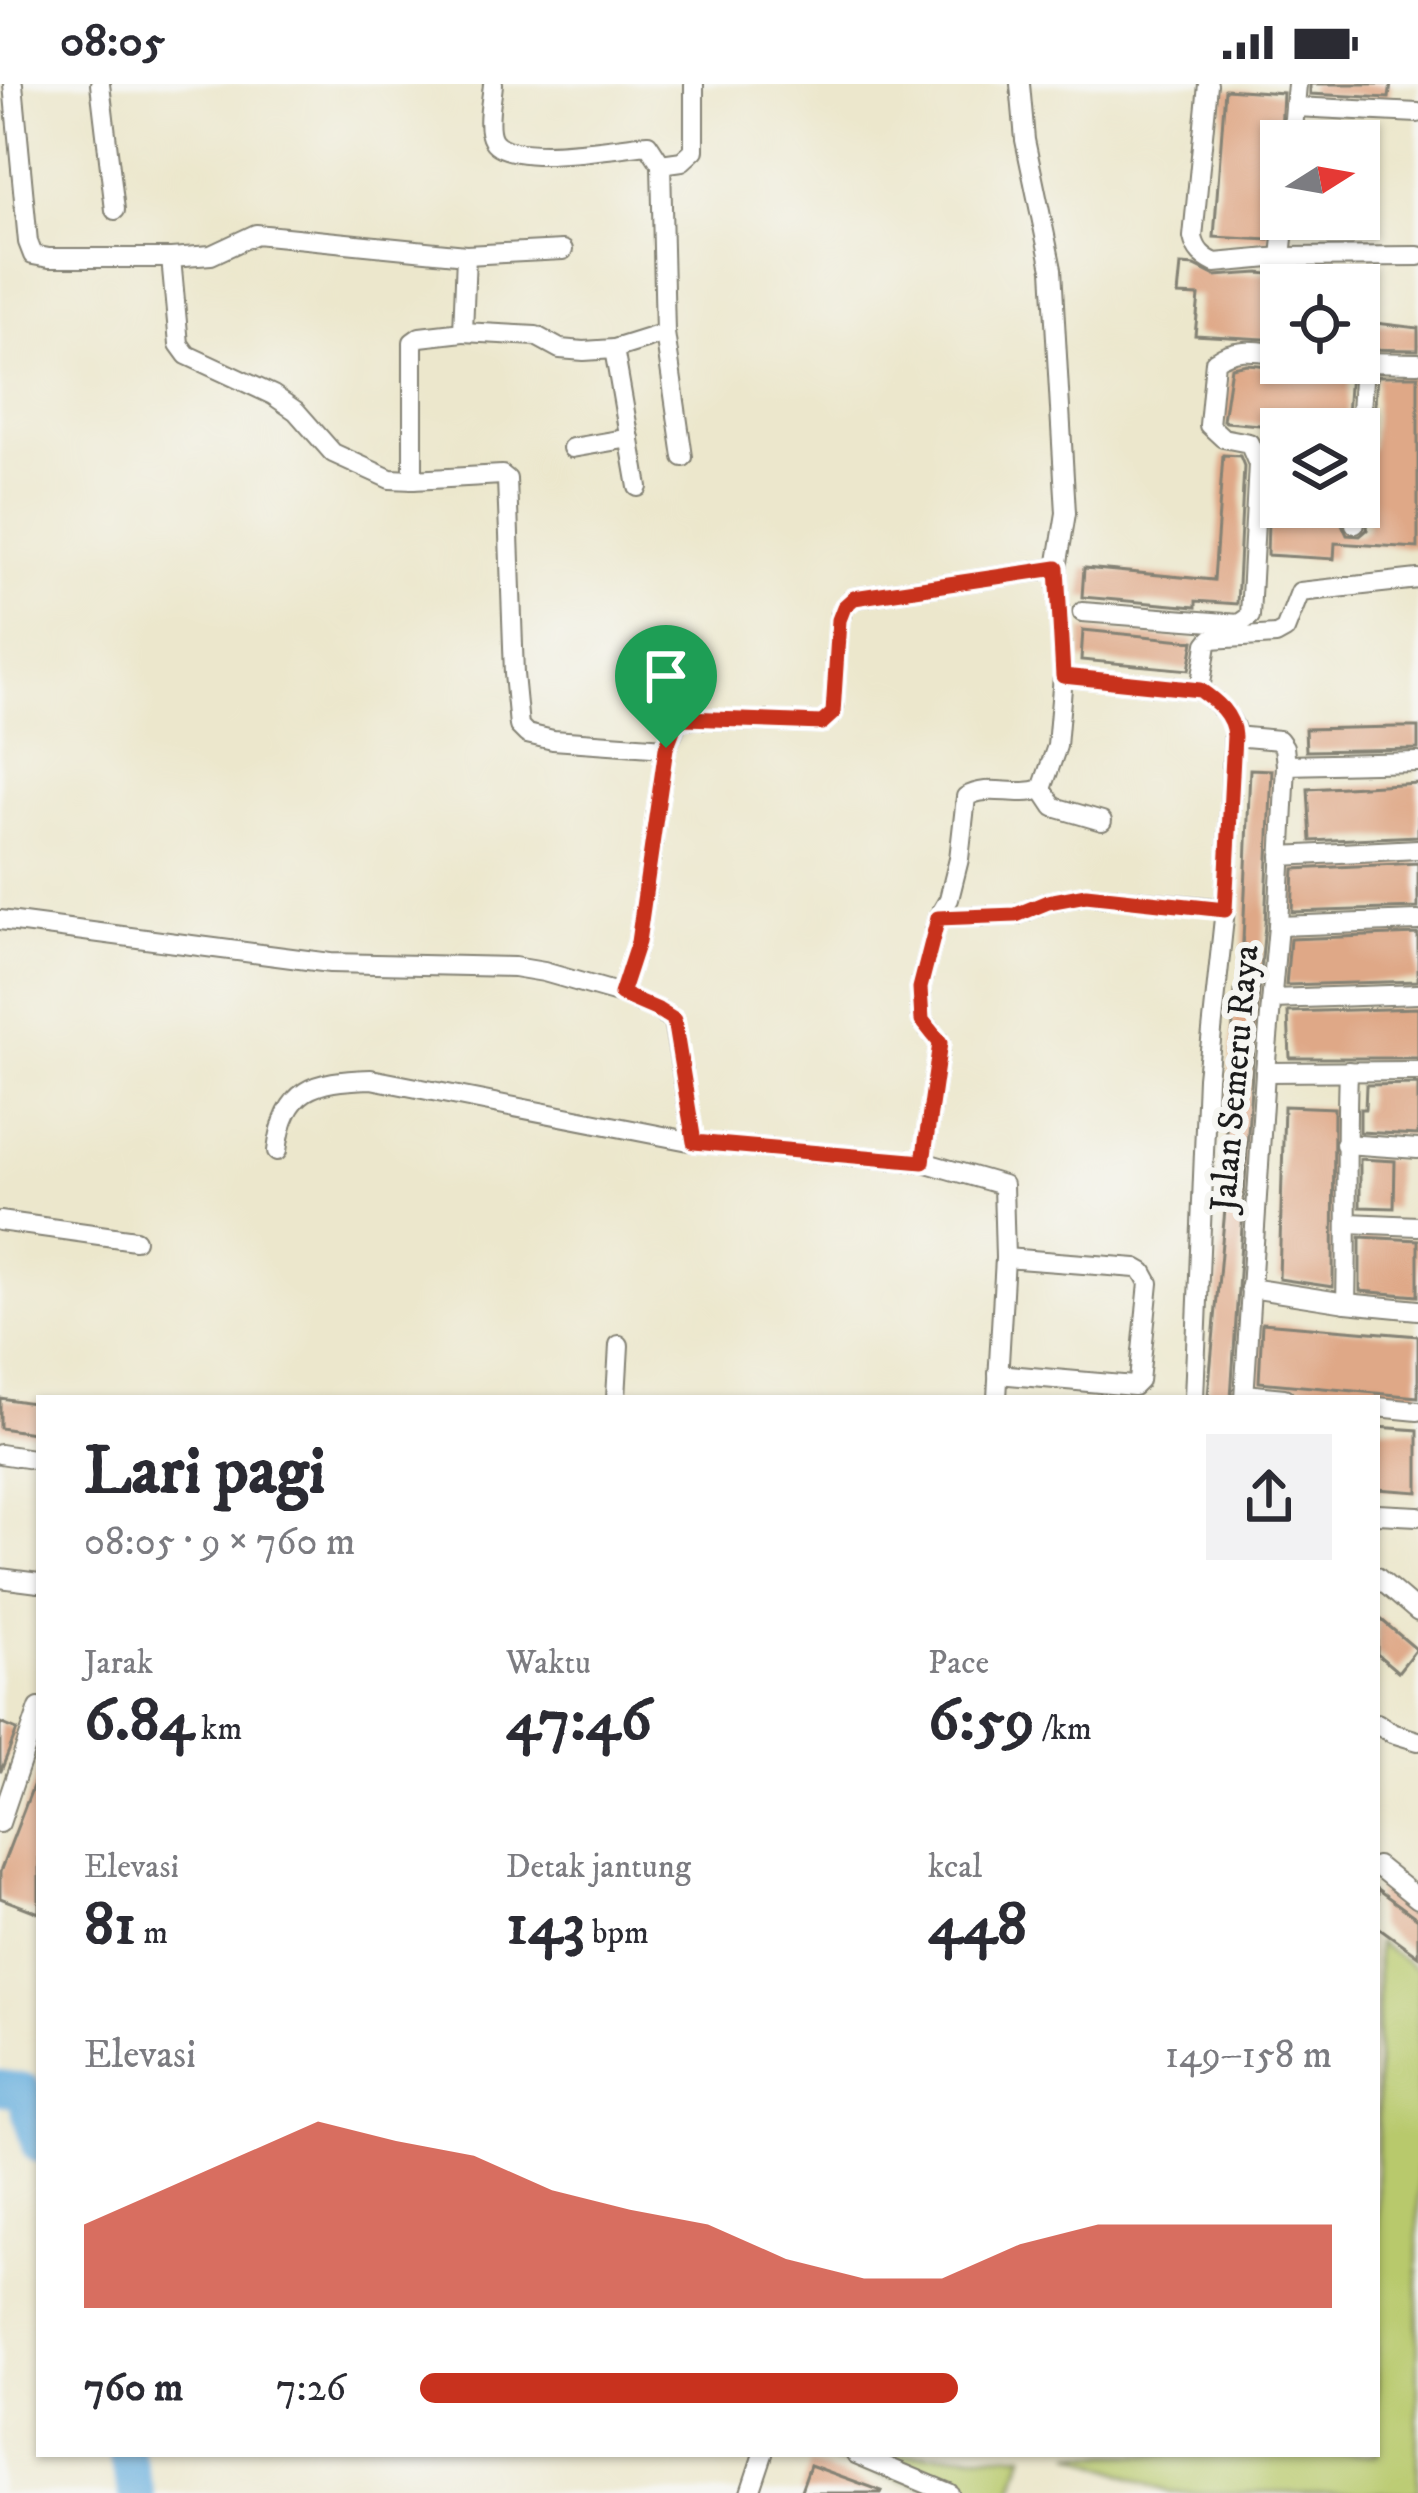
<!DOCTYPE html>
<html lang="id">
<head>
<meta charset="utf-8">
<style>
	body { margin:0; font-family:"IM FELL DW Pica",serif; background:#f2f2f3; color:#2b2b33; height:100vh; display:flex; flex-direction:column; font-size:45px; white-space:nowrap }
	* { box-sizing:border-box; margin:0 }
	p { font-size:39px; color:#7c7c81 }
	.icon { flex:none; width:66px; height:66px; fill:none; stroke:currentColor; stroke-width:2; stroke-linecap:round; stroke-linejoin:round }
	.map { position:relative; flex:1; overflow:hidden }
	.details { position:absolute; left:36px; top:1311px; width:1344px; height:1062px; display:flex; flex-direction:column; background:#fff; border-radius:0px; box-shadow:0 3px 9px #0004 }
	.details>* { flex:none }
	.needle { width:78px; rotate:79deg }
	.tools { position:absolute; left:1260px; top:36px; display:grid; gap:24px }
	.tools a { display:grid; place-items:center; width:120px; height:120px; border-radius:0px; background:#fff; box-shadow:0 3px 9px #0004; font-size:60px }
	.pin { position:absolute; display:grid; place-items:center; width:102px; height:102px; color:#fff; margin:-123px -51px; border-radius:50% 50% 50% 0; rotate:-45deg; box-shadow:0 0 12px #0007 }
	.pin .icon { rotate:45deg }
	.round { display:grid; place-items:center; flex:none; width:126px; height:126px; border-radius:0px; background:#f2f2f3 }
	.summary { display:flex; align-items:center; justify-content:space-between; height:204px; padding:0 48px }
	h1 { font-size:66px; font-weight:700; line-height:90px }
	.figures { display:grid; grid-template-columns:repeat(3,1fr); gap:18px; height:204px; padding:12px 48px }
	.figures div { display:grid; align-content:center }
	.figures b { font-size:60px; font-weight:700 }
	.figures small { font-size:33px; font-weight:400 }
	.figures p { font-size:33px }
	.chart { height:336px; padding:24px 48px }
	.chart p { display:flex; justify-content:space-between }
	.chart svg { width:100%; height:216px; margin-top:12px; fill:#c8321e; opacity:.7 }
	ul { padding:0 48px; list-style:none; font-size:39px }
	li { display:grid; grid-template-columns:192px 144px 1fr; align-items:center; height:90px }
	li i { height:30px; border-radius:15px; background:#c8321e }
	.status { display:flex; justify-content:space-between; align-items:center; height:84px; padding:0 60px; background:#fff; direction:ltr }
	.status svg { height:33px; fill:currentColor }
	.map>svg:first-child { display:block }
	.green { fill:#b8c96c; stroke:#6a7244; stroke-width:3 }
	.lines { fill:none; stroke-linecap:round; stroke-linejoin:round }
	.river { stroke:#65addd; stroke-width:36 }
	.building { fill:#dfa887 }
	.minor-casing { stroke:#848274; stroke-width:22 }
	.minor { stroke:#fff; stroke-width:18 }
	.route-casing { stroke:#fff; stroke-width:24 }
	.route { stroke:#c8321e; stroke-width:15 }
	.labels { text-anchor:middle; stroke-width:12; stroke-linejoin:round; paint-order:stroke }
	.street-label { font-size:36px; fill:#1c1c1c; stroke:#f6f6f2 }
</style>
</head>
<body>
<div class="status"><b>08:05</b><svg viewBox="0 0 49 12"><path d="M0 12V9h3v3zM5 12V6h3v6zM10 12V3h3v9zM15 12V0h3v12zM26 1h20v11H26zM47 4h2v5h-2z"/></svg></div>
<div class="map">
<svg width="1418" height="2409" viewBox="0 0 1418 2409">
	<rect width="100%" height="100%" fill="#f6f6f2"/>
	<filter id="ink" filterUnits="userSpaceOnUse"><feTurbulence type="fractalNoise" baseFrequency=".00833" numOctaves="2"/><feDisplacementMap in="SourceGraphic" scale="24" xChannelSelector="R" yChannelSelector="G"/><feConvolveMatrix kernelMatrix="1 2 1 2 8 2 1 2 1" color-interpolation-filters="sRGB"/></filter>
	<filter id="wash" filterUnits="userSpaceOnUse"><feTurbulence type="fractalNoise" baseFrequency=".004" numOctaves="4" result="noise"/><feDisplacementMap in="SourceGraphic" scale="48" xChannelSelector="R" yChannelSelector="G"/><feGaussianBlur stdDeviation="2.7" result="paint"/><feColorMatrix in="noise" values="0 0 0 0 0 0 0 0 0 0 0 0 0 0 0 0 0 1.4 0 .05"/><feComposite in="paint" operator="in"/></filter>
	<g filter="url(#wash)">
		<rect width="100%" height="100%" fill="#ece7cc"/>
		<g class="green">
			<polygon points="1377,1858 1418,1887 1418,2409 1171,2409 1072,2370 1377,2370"/>
			<polygon points="836,2370 1024,2370 1013,2409 945,2409 834,2378"/>
		</g>
		<g class="lines">
			<g class="river">
				<polyline points="0,2004 24,2007 39,2061"/>
				<polyline points="126,2370 137,2409"/>
			</g>
		</g>
		<g id="blocks">
			<g class="building">
				<polygon points="1310,0 1391,0 1389,14 1310,10"/>
				<polygon points="1225,5 1283,9 1277,124 1272,132 1269,156 1214,153"/>
				<polygon points="1181,181 1195,182 1215,192 1259,189 1281,191 1281,256 1195,251 1199,212 1178,211"/>
				<polygon points="1359,237 1418,244 1418,266 1359,265"/>
				<polygon points="1291,279 1315,282 1315,285 1350,288 1346,345 1281,345 1282,343 1226,338 1223,336 1231,283 1247,280 1280,283"/>
				<polygon points="1377,292 1418,292 1418,464 1335,459 1334,475 1267,471 1270,374 1281,375 1281,423 1342,423 1342,440 1347,451 1360,452 1367,446 1369,423 1363,412 1366,372 1372,362"/>
				<polygon points="1223,371 1240,372 1244,382 1237,520 1196,517 1196,523 1082,513 1084,484 1214,496"/>
				<polygon points="1083,546 1194,557 1189,586 1081,576"/>
				<polygon points="1397,643 1418,643 1418,665 1306,667 1305,645"/>
				<polygon points="1250,685 1272,686 1265,841 1252,987 1231,1314 1208,1312 1225,1125 1221,1125 1235,907 1241,907"/>
				<polygon points="1418,699 1418,752 1311,757 1308,705"/>
				<polygon points="1418,779 1418,824 1292,828 1294,785"/>
				<polygon points="1418,850 1418,897 1286,901 1290,855"/>
				<polygon points="1418,924 1418,974 1290,974 1288,928"/>
				<polygon points="1418,1000 1418,1051 1360,1048 1360,1025 1365,1025 1366,1001"/>
				<polygon points="1284,1022 1334,1024 1333,1203 1279,1195"/>
				<polygon points="1360,1075 1395,1077 1394,1124 1360,1123"/>
				<polygon points="1360,1153 1418,1156 1418,1212 1360,1207"/>
				<polygon points="1262,1239 1418,1252 1418,1313 1259,1298"/>
				<polygon points="0,1314 39,1320 39,1350 0,1344"/>
				<polygon points="1377,1343 1418,1346 1418,1408 1377,1405"/>
				<polygon points="1377,1532 1416,1565 1398,1588 1377,1570"/>
				<polygon points="0,1639 17,1646 1,1687 0,1687"/>
				<polygon points="38,1689 39,1689 39,1829 0,1814 0,1788"/>
				<polygon points="1377,1805 1418,1835 1418,1872 1377,1842"/>
				<polygon points="810,2381 882,2407 881,2409 800,2409"/>
			</g>
		</g>
	</g>
	<g filter="url(#ink)">
		<use href="#blocks" fill-opacity="0" stroke="#848274" stroke-width="3"/>
		<g class="lines">
			<defs>
				<g id="minor">
					<polyline points="13,0 28,158 33,171 49,174 171,174 211,171 256,150 466,171 463,248 536,252 560,265 584,267 614,265 665,249 661,80 682,77 694,66 694,0"/>
					<polyline points="100,0 115,126"/>
					<path d="M493,0C492,15 485,43 493,56C509,83 618,63 648,60L661,80"/>
					<path d="M1208,0L1193,153C1196,167 1203,173 1215,179L1281,173L1418,172"/>
					<polyline points="1295,23 1418,29"/>
					<polyline points="1292,57 1297,0"/>
					<polyline points="466,171 563,166"/>
					<polyline points="1281,173 1285,135"/>
					<polyline points="171,174 179,260 187,271 273,311 296,327 333,369 390,395 413,396 502,391 507,395 514,590 519,642 527,650 553,656 666,664 638,858 621,910"/>
					<polyline points="665,249 683,373"/>
					<polyline points="614,265 638,403"/>
					<polyline points="1359,278 1418,279"/>
					<polyline points="1359,361 1364,279"/>
					<polyline points="572,364 630,354"/>
					<polyline points="413,396 413,258 420,253 463,248"/>
					<polyline points="1355,440 1356,423"/>
					<path d="M1082,528L1239,540L1250,532L1258,380L1249,359L1223,354L1209,341L1215,277C1235,262 1258,267 1281,270"/>
					<path d="M1063,592L1200,606C1215,616 1226,626 1234,643L1225,825L1207,994L1194,1314"/>
					<polyline points="1200,606 1207,560 1211,555 1276,551 1285,546 1300,508 1418,495"/>
					<polyline points="1234,652 1279,656 1284,663 1286,681 1278,842 1265,988 1244,1314"/>
					<polyline points="666,664 677,638 682,634 822,639 833,629 839,536 844,523 854,514 1057,484"/>
					<polyline points="1286,681 1418,678"/>
					<polyline points="1042,705 1054,723 1102,737"/>
					<polyline points="1281,772 1418,765"/>
					<polyline points="938,834 1016,831 1048,818 1086,811 1225,825"/>
					<polyline points="0,836 330,879 514,883 544,888 621,910 658,926 673,936 694,1058"/>
					<polyline points="1278,842 1418,837"/>
					<polyline points="1272,915 1418,910"/>
					<polyline points="1265,988 1418,987"/>
					<polyline points="1345,1060 1418,1065"/>
					<path d="M277,1067C285,1003 313,997 371,995L694,1058L923,1078"/>
					<polyline points="0,1137 135,1156"/>
					<polyline points="1348,1139 1418,1142"/>
					<polyline points="1250,1204 1346,1219 1418,1226"/>
					<path d="M1346,1219C1348,1142 1345,1065 1348,987"/>
					<polyline points="998,1290 1134,1302 1139,1297 1149,1199 1143,1188 1136,1184 1005,1174"/>
					<polyline points="1245,1310 1284,1314"/>
					<polyline points="616,1314 619,1261"/>
					<path d="M997,1314L1005,1174L1003,1101L923,1078L940,959L922,936L920,904L938,834L949,815L959,775L966,713C989,699 1015,714 1042,705L1057,662L1063,592L1057,484L1066,429L1052,185L1025,56L1020,0"/>
					<polyline points="1377,1323 1418,1327"/>
					<polyline points="0,1370 39,1376"/>
					<polyline points="1377,1430 1418,1432"/>
					<polyline points="1377,1493 1418,1528"/>
					<polyline points="0,1494 39,1499"/>
					<polyline points="1377,1639 1392,1649 1418,1657"/>
					<polyline points="0,1739 39,1624"/>
					<polyline points="1377,1782 1418,1815"/>
					<polyline points="856,2370 949,2409"/>
					<polyline points="750,2409 763,2370"/>
				</g>
			</defs>
			<use href="#minor" class="minor-casing"/>
			<use href="#minor" class="minor"/>
		</g>
	</g>
	<g class="lines" filter="url(#ink)">
		<defs>
			<path id="route" d="M1057,484L1063,592L1200,606C1216,617 1233,630 1234,652L1225,826L1086,811L1048,818L1016,831L938,834L920,904L922,936L940,959L923,1078L694,1058L674,936L658,926L621,910L638,858L666,664L676,638L686,634L822,639L833,629L839,536L844,523L854,514Z"/>
		</defs>
		<use href="#route" class="route-casing"/>
		<use href="#route" class="route"/>
	</g>
	<g class="labels">
		<g class="street-label">
			<text transform="translate(1233 994) rotate(-85)" y="13">Jalan Semeru Raya</text>
		</g>
	</g>
</svg>
<div class="tools">
<a><svg class="needle" viewBox="-14 -14 28 28"><path d="M0-13l5 13h-10z" fill="#e53935"/><path d="M0 13l5-13h-10z" fill="#7c7c81"/></svg></a>
<a><svg class="icon" aria-label="locate" viewBox="0 0 24 24"><circle cx="12" cy="12" r="6"/><path d="M12 2v4M12 18v4M2 12h4M18 12h4"/></svg></a>
<a><svg class="icon" aria-label="layers" viewBox="0 0 24 24"><path d="M12 4l9 5-9 5-9-5zM3 14l9 5 9-5"/></svg></a>
</div>
<div class="pin" style="left:666px;top:664px;background:#1e9e55"><svg class="icon" aria-label="arrive" viewBox="0 0 24 24"><path d="M6 21V4h12l-3 4 3 4H6"/></svg></div>
<section class="details">
<div class="summary"><div><h1>Lari pagi</h1><p>08:05 · 9 × 760 m</p></div><a class="round"><svg class="icon" aria-label="share" viewBox="0 0 24 24"><path d="M12 15V3M7 8l5-5 5 5M5 13v7h14v-7"/></svg></a></div>
<div class="figures">
<div><p>Jarak</p><b>6.84<small> km</small></b></div>
<div><p>Waktu</p><b>47:46</b></div>
<div><p>Pace</p><b>6:59<small> /km</small></b></div>
</div>
<div class="figures">
<div><p>Elevasi</p><b>81<small> m</small></b></div>
<div><p>Detak jantung</p><b>143<small> bpm</small></b></div>
<div><p>kcal</p><b>448</b></div>
</div>
<div class="chart"><p><span>Elevasi</span>149–158 m</p>
<svg viewBox="0 0 160 44" preserveAspectRatio="none"><path d="M0 44V27L10 20L20 13L30 6L40 10L50 13L60 20L70 24L80 27L90 34L100 38L110 38L120 31L130 27L140 27L150 27L160 27V44z"/></svg>
</div>
<ul>
<li><b>760 m</b>7:26<i style="width:59%"></i></li>
</ul>
</section>
</div>
</body>
</html>
